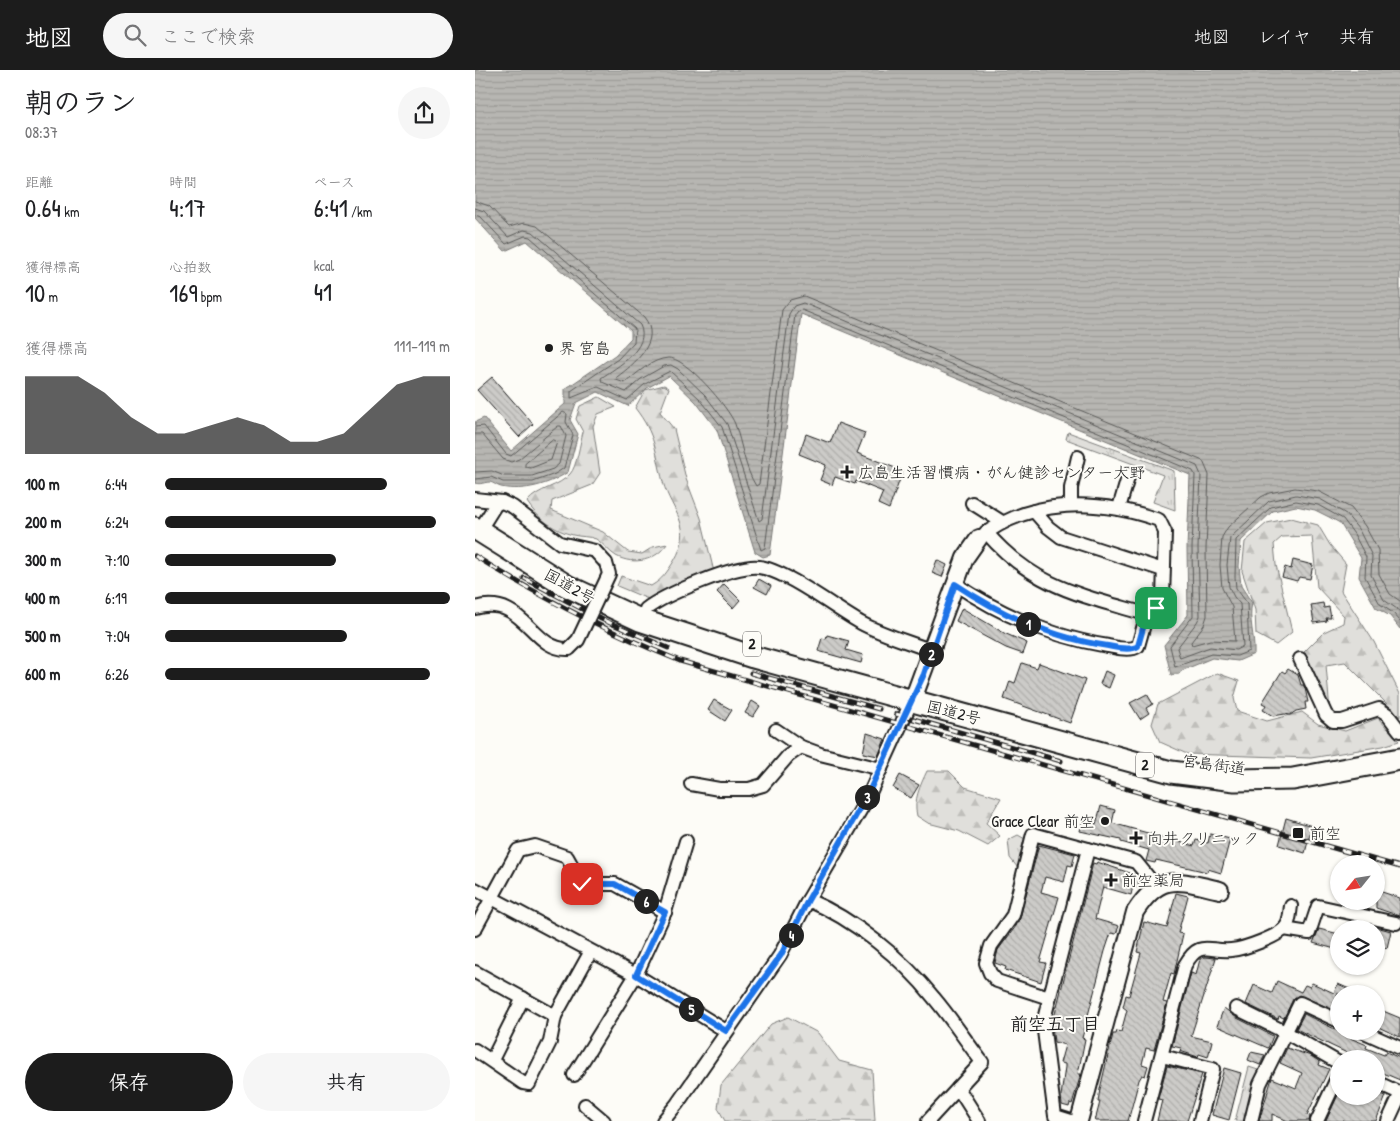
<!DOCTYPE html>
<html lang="ja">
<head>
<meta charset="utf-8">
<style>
	body { margin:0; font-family:"Patrick Hand","Klee One",sans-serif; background:#f6f6f6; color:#202124; height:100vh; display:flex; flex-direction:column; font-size:19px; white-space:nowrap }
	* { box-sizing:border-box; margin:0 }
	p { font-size:16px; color:#757577 }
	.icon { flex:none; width:28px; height:28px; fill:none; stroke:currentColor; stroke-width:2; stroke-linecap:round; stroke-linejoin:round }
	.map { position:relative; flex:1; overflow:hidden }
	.side { display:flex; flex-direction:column; background:#fff; width:475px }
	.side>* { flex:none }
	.needle { width:32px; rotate:240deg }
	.controls { position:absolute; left:855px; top:785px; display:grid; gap:10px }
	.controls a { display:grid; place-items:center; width:55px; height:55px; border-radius:50%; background:#fff; box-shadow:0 1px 4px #0004; font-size:25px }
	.pin { position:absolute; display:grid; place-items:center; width:42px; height:42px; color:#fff; margin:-21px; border-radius:10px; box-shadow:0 2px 8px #0006 }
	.km { position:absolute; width:25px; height:25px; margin:-12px; border-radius:50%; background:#222; color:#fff; font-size:14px; line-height:25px; text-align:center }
	.round { display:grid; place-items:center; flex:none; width:52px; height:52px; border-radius:26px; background:#f6f6f6 }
	.headline { display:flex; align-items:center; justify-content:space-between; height:85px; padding:0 25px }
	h1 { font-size:28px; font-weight:600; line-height:38px }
	.figures { display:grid; grid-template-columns:repeat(3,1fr); gap:8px; height:85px; padding:5px 25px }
	.figures div { display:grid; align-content:center }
	.figures b { font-size:25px; font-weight:600 }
	.figures small { font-size:14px; font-weight:400 }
	.figures p { font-size:14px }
	.chart { height:140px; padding:10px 25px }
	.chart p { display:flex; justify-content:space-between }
	.chart svg { width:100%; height:90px; margin-top:5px; fill:#1c1c1c; opacity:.7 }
	.action { display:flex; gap:10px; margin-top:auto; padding:10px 25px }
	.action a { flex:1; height:58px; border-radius:30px; background:#1c1c1c; color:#fff; font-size:20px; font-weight:600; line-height:58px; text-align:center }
	.action a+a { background:#f6f6f6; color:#202124 }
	ul { padding:0 25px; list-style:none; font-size:16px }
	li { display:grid; grid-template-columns:80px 60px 1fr; align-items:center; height:38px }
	li i { height:12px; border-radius:6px; background:#1c1c1c }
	header { display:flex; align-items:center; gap:30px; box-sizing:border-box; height:70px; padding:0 25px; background:#1c1c1c; color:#fff }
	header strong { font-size:24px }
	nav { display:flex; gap:28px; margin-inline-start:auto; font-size:18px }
	.search { width:350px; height:45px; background:#f6f6f6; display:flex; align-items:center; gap:12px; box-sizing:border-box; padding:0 18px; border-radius:28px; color:#757577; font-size:19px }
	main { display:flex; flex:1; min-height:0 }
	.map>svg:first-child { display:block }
	.grass { fill:url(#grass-tufts); stroke:#7e7e7c }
	.forest { fill:url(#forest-firs); stroke:#7e7e7c }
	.water { fill:url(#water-rules); stroke:#797876 }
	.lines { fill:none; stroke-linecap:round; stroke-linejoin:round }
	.shore { stroke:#5a5a58; stroke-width:1 }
	.building { fill:url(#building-back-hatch); stroke:#1c1c1c }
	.minor-casing { stroke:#1c1c1c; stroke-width:16 }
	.tertiary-casing { stroke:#1c1c1c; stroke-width:20 }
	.trunk-casing { stroke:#1c1c1c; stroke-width:25 }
	.minor { stroke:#fdfcf7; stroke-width:12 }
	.tertiary { stroke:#fdfcf7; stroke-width:16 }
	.trunk { stroke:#fdfcf7; stroke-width:21 }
	.rail-casing { stroke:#1c1c1c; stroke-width:5 }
	.rail { stroke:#fdfcf7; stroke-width:3; stroke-dasharray:9; stroke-linecap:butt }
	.minor-bridge-casing { stroke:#1c1c1c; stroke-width:16; stroke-linecap:butt }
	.minor-bridge { stroke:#fdfcf7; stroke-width:12 }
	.route-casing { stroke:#fff; stroke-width:10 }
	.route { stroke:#1a73e8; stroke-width:6 }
	.poi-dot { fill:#1c1c1c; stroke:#fdfcf7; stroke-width:2 }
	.labels { text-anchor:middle; stroke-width:4; stroke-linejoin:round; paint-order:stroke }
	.shield { fill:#fdfcf7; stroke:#605f5e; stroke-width:1 }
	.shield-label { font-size:15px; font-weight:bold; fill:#1c1c1c }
	.poi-label { font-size:16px; fill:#1c1c1c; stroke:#fdfcf7; text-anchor:start }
	.street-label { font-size:16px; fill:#1c1c1c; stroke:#fdfcf7 }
	.neighbourhood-label { font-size:18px; font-weight:bold; fill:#1c1c1c; stroke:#fdfcf7 }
</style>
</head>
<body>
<header>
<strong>地図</strong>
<div class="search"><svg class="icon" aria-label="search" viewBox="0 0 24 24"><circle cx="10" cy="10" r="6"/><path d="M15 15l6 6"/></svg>ここで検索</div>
<nav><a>地図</a><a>レイヤ</a><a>共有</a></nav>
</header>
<main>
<section class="side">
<div class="headline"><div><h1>朝のラン</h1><p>08:37</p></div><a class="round"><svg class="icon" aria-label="share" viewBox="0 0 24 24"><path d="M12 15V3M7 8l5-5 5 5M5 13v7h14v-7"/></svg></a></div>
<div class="figures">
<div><p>距離</p><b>0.64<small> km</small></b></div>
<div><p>時間</p><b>4:17</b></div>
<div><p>ペース</p><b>6:41<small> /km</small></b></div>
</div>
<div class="figures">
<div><p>獲得標高</p><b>10<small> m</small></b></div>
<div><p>心拍数</p><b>169<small> bpm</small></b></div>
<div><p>kcal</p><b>41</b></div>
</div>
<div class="chart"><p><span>獲得標高</span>111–119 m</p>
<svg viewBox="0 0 160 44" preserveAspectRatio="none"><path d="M0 44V6L10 6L20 6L30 14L40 26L50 34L60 34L70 30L80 26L90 30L100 38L110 38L120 34L130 22L140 10L150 6L160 6V44z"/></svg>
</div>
<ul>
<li><b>100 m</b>6:44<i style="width:78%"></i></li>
<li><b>200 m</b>6:24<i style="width:95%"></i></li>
<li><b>300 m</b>7:10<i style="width:60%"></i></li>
<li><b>400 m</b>6:19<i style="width:100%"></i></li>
<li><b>500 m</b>7:04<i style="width:64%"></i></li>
<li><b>600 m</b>6:26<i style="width:93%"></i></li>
</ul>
<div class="action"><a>保存</a><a>共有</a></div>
</section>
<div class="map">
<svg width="925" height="1051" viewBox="0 0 925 1051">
	<defs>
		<pattern id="grass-tufts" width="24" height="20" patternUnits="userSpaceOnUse" patternTransform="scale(1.25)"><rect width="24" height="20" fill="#e0dfdb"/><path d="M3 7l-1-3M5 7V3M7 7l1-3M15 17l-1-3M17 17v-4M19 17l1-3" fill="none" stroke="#c0bfbb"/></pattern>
		<pattern id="forest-firs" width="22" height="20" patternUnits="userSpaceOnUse" patternTransform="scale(1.25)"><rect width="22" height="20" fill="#e0dfdb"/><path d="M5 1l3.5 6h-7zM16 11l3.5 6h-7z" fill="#c0bfbb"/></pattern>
		<pattern id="water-rules" width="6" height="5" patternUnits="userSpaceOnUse" patternTransform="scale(1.25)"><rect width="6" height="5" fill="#b7b6b2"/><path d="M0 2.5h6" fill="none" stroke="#9d9c98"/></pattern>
		<pattern id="building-back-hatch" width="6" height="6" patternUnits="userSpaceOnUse" patternTransform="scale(1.25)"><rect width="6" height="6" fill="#cccbc8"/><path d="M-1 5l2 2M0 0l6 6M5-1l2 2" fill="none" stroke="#afaeab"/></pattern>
	</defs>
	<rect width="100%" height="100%" fill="#fdfcf7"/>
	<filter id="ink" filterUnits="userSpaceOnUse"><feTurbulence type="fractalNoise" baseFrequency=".02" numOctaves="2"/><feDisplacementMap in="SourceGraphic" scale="10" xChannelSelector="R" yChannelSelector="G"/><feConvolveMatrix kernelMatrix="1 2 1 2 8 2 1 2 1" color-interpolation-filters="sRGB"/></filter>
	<g filter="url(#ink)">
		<g class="grass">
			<polygon points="593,362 699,401 700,440 678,432 688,405 591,369"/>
			<polygon points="543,765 550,769 543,798 535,788 533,770"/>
			<polygon points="774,997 786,1001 772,1051 760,1051"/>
		</g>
		<g class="forest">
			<path d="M189,315L194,318L185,342L199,359L211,409L226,448L239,502L173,529L142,516L146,506L176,516C188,509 192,502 199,491C220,456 197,443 188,412C180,381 181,365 160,338L170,320Z"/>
			<path d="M124,327L141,337L123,344L118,356L125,403L117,415L77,431L76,440L128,462L153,482L167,484L178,477L192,474C181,490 160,496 141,486C134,482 128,473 121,469C114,466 105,467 98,465C80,461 62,448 52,432C63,418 84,417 95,404C102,397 105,372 108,362L101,349L105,336Z"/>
			<polygon points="816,448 843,455 855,475 871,494 866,521 899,572 925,624 925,647 870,592 851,595 855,641 829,582 849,562 868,553 869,546 842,517 837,466 807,467 799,474 801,495 817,562 801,575 781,564 780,540 767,501 770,472 792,453"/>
			<polygon points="742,603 764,611 759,628 762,641 792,651 827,642 843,654 870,661 903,648 924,671 908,676 836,688 712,684 685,672 677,654 683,634"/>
			<path d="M452,701H474L490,717L526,728L511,753L525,766L513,776L484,761L453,753L442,746C438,730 445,716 452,701Z"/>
			<polygon points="313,947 343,963 364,991 397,1000 400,1051 250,1051 243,1038 246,1015 296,954"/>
		</g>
		<path class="water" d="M0,0H925V559L915,546L901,538L884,507L886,488L865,453L854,447L840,440L821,436L798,441L766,471L764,496L766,516L777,533C773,549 780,567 779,584L763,591L737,588L706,601L704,604L696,605L689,575L713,545L712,478L715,405L326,244L295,485L288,487L280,482L242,360L221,332L194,306L172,318L153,336L123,322L101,333L95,350L103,364L93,402C75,414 49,422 26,417C22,416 19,413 15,412C9,412 6,415 0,413V352L9,348L36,381L90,334V319L140,285L156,268V261L52,171L30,181L0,148Z"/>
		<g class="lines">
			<g class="shore">
				<path d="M0,131L14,136L34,157L49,153L62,156L169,247C188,271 159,294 142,307L141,310L150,313C161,304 177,289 193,288C210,286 254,338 260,354C267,374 270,399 281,416L284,414L307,240L315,230L329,226L728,391L734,405L731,479L732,546L729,555L716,572L717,575L735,570L760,571L757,537L747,518L745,495L747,467L753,457L786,427L794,423L820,418L843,421L876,438L890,456L903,480L904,504L915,524L925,531"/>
				<path d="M0,138L9,141L33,167L49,160L58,162L165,255C176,278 142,297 126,308L127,312L151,322L166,309L189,296L196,295L203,299L230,325L252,354L284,451L287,449L314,244L319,236L328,233L722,396L726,405L723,478L725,546L722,552L702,578L705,588L735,577L761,580L768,576L765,534L759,527L754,517L752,495L755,468L794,431L821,425L845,429L871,444L884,460L897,486L896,505L909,530L925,541"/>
				<polyline points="0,145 6,147 31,174 50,166 55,167 160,259 159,272 143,289 96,321 96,328 123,317 152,330 170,314 195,301 225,329 247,357 286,480 290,478 320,245 323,241 327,240 718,401 720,405 717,478 718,546 695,576 700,597 736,584 762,586 774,581 772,533 761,518 760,507 761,470 796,437 821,431 843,435 868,449 879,464 891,487 890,507 905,534 918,543 925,551"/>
				<polyline points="0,357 9,356 31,384 36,386 88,342 92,344 91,352 98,365 89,398 80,404 58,412 28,412 16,407 0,409"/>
				<polyline points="0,364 7,364 28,389 36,392 44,389 83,356 86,356 91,366 84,394 78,399 57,406 29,406 17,401 0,402"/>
				<polygon points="78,370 82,372 76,390 56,398 50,397 50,394"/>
			</g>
		</g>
		<g class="building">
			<polygon points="17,307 58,354 44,367 2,320"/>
			<polygon points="363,353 390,363 382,383 428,401 414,439 403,434 408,422 381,411 380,414 360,407 357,415 345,410 351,395 324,384 331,364 355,373"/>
			<polygon points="462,490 472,495 467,507 457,503"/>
			<polygon points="818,490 838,495 835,509 824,507 822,511 807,507 810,497 816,499"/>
			<polygon points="284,509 296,516 292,524 279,517"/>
			<polygon points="249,514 265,530 258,538 242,522"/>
			<polygon points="848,533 849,538 854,537 856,548 851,548 852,551 839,553 836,535"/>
			<polygon points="487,538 529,563 552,573 548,584 531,578 481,551"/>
			<polygon points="352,565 374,571 371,580 388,585 386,593 343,581 347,568 351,569"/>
			<polygon points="547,593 562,598 564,593 610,610 595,653 529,629 535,611 540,613"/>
			<polygon points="813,599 823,605 826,615 828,615 830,618 833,632 830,632 831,639 821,641 815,645 810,644 798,646 788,640 791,635 787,633 807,601 810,603"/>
			<polygon points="630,601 639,605 634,618 625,614"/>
			<polygon points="672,624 678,634 671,638 674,643 665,649 655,633"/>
			<polygon points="239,630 257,640 250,651 233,640"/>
			<polygon points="277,631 285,636 278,647 270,643"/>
			<polygon points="392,663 410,669 403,686 388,683"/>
			<polygon points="425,705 444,715 436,728 418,718"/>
			<polygon points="626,736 640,740 637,753 719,776 721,770 733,773 735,764 755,769 746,803 733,799 732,802 681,790 680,793 671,791 674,780 646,772 646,770 605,761 608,750 621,754"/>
			<polygon points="811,748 837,756 830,783 804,775"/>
			<polygon points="564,775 600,784 597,796 593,795 589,812 570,807 566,822 584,827 565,892 571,893 566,912 530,900 531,897 520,893 523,880 544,852"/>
			<polygon points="622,792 661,805 665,810 663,818 658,816 656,825 628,817 620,849 644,856 641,864 636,863 630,881 607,968 610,969 603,1004 606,1004 597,1034 595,1033 594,1037 587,1035 586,1026 590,997 590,994 585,993 590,975 579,972 577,956 618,793 621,794"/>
			<polygon points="901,820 925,828 925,846 901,838"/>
			<polygon points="701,823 713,826 703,863 708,864 699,904 696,903 688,932 692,933 679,980 671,978 667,994 673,996 670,1006 667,1005 664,1010 653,1051 620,1051 625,1032 623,1032 625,1019 638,964 641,964 642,961 646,962 652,940 648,937 651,925 654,926 666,883 662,882 669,852 692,858"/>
			<polygon points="901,857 916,861 912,878 901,875"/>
			<polygon points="844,859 864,864 864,880 838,873"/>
			<polygon points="730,887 741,888 716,966 737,971 733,987 724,984 723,987 705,981 706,978 697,976 716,903 721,905 725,889"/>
			<polygon points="802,911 826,922 830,915 835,917 837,913 859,923 863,914 886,924 862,924 864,942 824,925 818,929 809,948 804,946 803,949 771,934 779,915 797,923"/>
			<polygon points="749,938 762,948 798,966 793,978 742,956"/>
			<polygon points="901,938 925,948 925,967 901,956"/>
			<polygon points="829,944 876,967 875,968 892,975 891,978 909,985 911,982 925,988 925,1010 901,1000 901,989 875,989 871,987 872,983 821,959"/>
			<polygon points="812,978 836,986 845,992 844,995 854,999 832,1045 835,1046 834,1051 813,1051 797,1044 797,1051 784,1051 797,1008 821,1018 827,1003 805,993"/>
			<polygon points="776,982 790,985 785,995 773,990"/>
			<polygon points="692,996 727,1004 712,1051 682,1051 687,1030 683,1029"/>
			<polygon points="749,998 766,1003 754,1050 737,1045"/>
			<polygon points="901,1022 911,1026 901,1051 851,1051 863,1025 901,1026"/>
		</g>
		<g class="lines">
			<defs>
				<g id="minor">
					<polyline points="0,429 27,432"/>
					<polyline points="497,433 527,452"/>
					<polyline points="596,434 596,418 603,387"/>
					<polyline points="644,438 654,404"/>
					<polyline points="559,441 573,457 586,467 688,500"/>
					<polyline points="4,461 21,434 27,432 38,437 85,473 120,481 131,493"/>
					<path d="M511,462C559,518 606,525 674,545"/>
					<path d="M480,514C528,546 577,567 633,576C642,578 656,581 663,576L670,551L688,528L690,462L684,450C623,429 557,427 504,468"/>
					<path d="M0,538C50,524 56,581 94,579"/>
					<path d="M171,539C189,525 261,494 284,497C310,500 361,539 386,553C408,565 434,572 457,581"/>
					<polyline points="825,589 851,645 858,651 867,651 904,639 912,644 925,661"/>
					<polyline points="301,660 326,677 345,684 406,699"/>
					<polyline points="216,714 244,719 274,719 288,715 313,686 326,677"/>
					<polyline points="0,819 161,905 251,961"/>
					<path d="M333,830C379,849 428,889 459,928C476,948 491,971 507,992L453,1051"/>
					<polyline points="0,859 43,780 60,776 92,787 107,814 140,814 190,842"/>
					<polyline points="809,859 834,863 843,836 921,853"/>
					<polyline points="0,902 80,946"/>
					<polyline points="574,928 522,911 515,903 511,893 516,876 538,845 558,764 661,792 682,818"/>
					<polyline points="761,938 810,962 864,993"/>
					<polyline points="887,961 925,978"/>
					<polyline points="0,980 48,1013 54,1014 75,972 80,946 115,883"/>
					<polyline points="687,986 738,999 725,1051"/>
					<polyline points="17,990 48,928"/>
					<polyline points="99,1005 161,905 190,842 211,771"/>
					<polyline points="901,1012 925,1023"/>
					<polyline points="483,1018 504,1051"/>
					<polyline points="110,1035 129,1051"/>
					<polyline points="188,1051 202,1034 305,885 333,830 393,727 439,626"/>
					<polyline points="596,1051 580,1046 568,953 613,779"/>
					<path d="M669,1051L710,895C725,869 733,882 756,880C768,879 807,866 812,855C815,850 815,841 816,836"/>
					<polyline points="776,1051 785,1014 825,933 864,951"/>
					<polyline points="842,1051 864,1004"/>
					<polyline points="913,1051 925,1025"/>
				</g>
				<g id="tertiary">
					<polyline points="441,621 490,488 504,468"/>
					<path d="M604,1051L660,842C686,801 704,811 745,820"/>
				</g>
				<polyline id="trunk" points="0,458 92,516 165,550 278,587 696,702 760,710 818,709 925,689"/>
			</defs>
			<use href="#minor" class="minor-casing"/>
			<use href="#tertiary" class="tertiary-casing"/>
			<use href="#trunk" class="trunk-casing"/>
			<use href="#minor" class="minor"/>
			<use href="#tertiary" class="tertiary"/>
			<use href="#trunk" class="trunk"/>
			<defs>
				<g id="rail">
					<path d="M0,486C68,529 131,561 205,591L925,797"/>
					<polyline points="49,508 126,549 193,578"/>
					<polyline points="276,603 404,639"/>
					<polyline points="421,644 586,691"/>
				</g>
			</defs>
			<use href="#rail" class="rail-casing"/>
			<use href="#rail" class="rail"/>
			<defs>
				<polyline id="minor-bridge" points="94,579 103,570 134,504 131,493"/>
			</defs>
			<use href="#minor-bridge" class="minor-bridge-casing"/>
			<use href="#minor-bridge" class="minor-bridge"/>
		</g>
	</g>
	<g class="lines" filter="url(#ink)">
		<defs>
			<path id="route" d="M107,814H140L190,842L161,905L251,961L306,885L333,830L392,726L449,604L480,514C528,546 577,568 633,576C642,578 656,581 663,576L670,551L681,538"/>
		</defs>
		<use href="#route" class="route-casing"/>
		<use href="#route" class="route"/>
	</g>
	<g class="poi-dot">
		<circle cx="74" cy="278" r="5"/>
		<path d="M369.5 394.5h5v5h5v5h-5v5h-5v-5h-5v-5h5z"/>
		<circle cx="630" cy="751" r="5"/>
		<rect x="817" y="757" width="12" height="12" rx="2.5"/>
		<path d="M658.5 760.5h5v5h5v5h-5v5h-5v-5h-5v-5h5z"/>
		<path d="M633.5 802.5h5v5h5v5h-5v5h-5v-5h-5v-5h5z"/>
	</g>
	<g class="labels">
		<g class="shield">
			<rect x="268" y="561.5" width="18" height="25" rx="4"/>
			<rect x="661" y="682.5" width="18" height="25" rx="4"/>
		</g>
		<g class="shield-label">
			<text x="277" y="579">2</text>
			<text x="670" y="700">2</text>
		</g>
		<g class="poi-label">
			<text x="84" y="284">界 宮島</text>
			<text x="383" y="408">広島生活習慣病・がん健診センター大野</text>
			<text x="620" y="757" text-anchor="end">Grace Clear 前空</text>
			<text x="834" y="769">前空</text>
			<text x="672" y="774">向井クリニック</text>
			<text x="646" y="816">前空薬局</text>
		</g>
		<g class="street-label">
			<text transform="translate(95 516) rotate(29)" y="6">国道2号</text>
			<text transform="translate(479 642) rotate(14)" y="6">国道2号</text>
			<text transform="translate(739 694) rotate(8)" y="6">宮島街道</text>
		</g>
		<g class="neighbourhood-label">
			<text x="580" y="960">前空五丁目</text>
		</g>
	</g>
</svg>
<div class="controls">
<a><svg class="needle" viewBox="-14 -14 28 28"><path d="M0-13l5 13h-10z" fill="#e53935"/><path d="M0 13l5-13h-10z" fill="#757577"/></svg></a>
<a><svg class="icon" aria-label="layers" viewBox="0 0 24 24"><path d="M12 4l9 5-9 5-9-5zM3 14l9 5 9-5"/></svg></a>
<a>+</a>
<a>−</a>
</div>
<div class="pin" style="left:681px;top:538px;background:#1e9e55"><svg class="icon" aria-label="arrive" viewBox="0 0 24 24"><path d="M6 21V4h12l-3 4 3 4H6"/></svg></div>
<div class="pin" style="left:107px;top:814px;background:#d93025"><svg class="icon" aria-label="check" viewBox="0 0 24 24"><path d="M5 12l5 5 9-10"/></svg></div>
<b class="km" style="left:553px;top:554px">1</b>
<b class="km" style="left:456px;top:584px">2</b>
<b class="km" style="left:392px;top:727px">3</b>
<b class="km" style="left:316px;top:865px">4</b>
<b class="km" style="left:216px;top:939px">5</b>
<b class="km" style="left:171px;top:831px">6</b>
</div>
</main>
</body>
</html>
